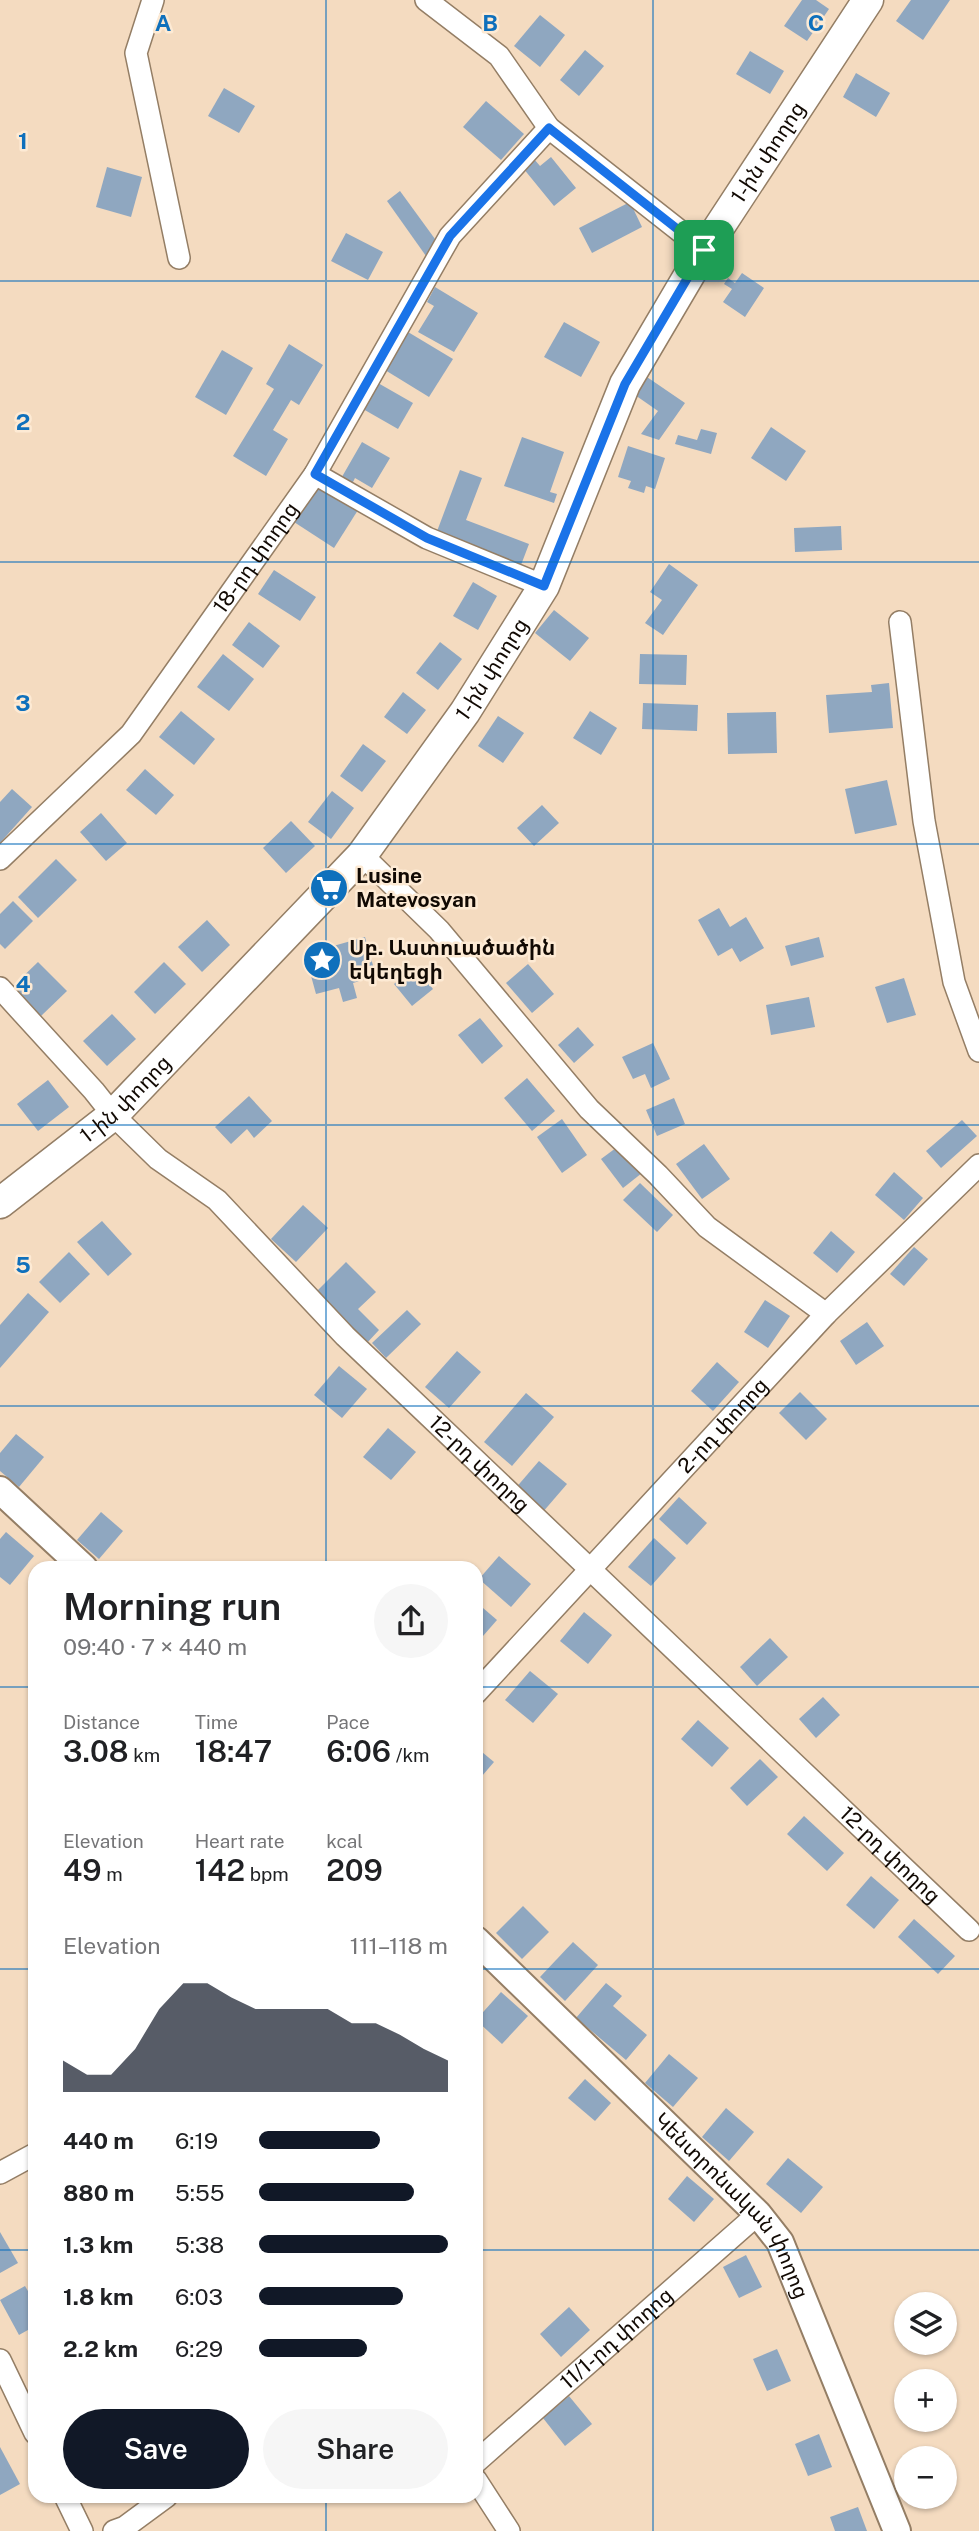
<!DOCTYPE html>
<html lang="en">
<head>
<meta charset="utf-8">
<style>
	body { margin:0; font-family:"Public Sans","Noto Sans Armenian",sans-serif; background:#f6f6f6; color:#202124; height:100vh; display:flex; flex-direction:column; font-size:26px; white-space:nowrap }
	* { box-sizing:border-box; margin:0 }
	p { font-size:23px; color:#757577 }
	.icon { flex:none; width:38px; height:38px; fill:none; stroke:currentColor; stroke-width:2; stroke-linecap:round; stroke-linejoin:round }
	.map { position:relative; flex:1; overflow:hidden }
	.side { position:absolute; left:28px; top:1561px; width:455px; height:942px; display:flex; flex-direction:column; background:#fff; border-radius:21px; box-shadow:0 2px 5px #0004 }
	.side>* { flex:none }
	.buttons { position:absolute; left:894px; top:2292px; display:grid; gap:14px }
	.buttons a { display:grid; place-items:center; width:63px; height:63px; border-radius:50%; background:#fff; box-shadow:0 2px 5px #0004; font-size:35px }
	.pin { position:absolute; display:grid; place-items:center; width:60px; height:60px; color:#fff; margin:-30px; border-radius:14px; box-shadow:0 4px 10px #0006 }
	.round { display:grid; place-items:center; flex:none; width:74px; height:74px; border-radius:37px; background:#f6f6f6 }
	.summary { display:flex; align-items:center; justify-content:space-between; height:119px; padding:0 35px }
	h1 { font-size:38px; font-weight:600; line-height:52px }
	.figures { display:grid; grid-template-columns:repeat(3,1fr); gap:10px; height:119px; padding:7px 35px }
	.figures div { display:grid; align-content:center }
	.figures b { font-size:30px; font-weight:600 }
	.figures small { font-size:19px; font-weight:400 }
	.figures p { font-size:19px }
	.chart { height:196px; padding:14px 35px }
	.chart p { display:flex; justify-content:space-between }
	.chart svg { width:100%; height:126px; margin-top:7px; fill:#111827; opacity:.7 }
	.primary-button { display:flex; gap:14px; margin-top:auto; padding:14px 35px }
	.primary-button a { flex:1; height:80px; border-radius:42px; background:#111827; color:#fff; font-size:28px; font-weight:600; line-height:80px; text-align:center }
	.primary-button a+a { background:#f6f6f6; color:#202124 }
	ul { padding:0 35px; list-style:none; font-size:23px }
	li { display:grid; grid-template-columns:112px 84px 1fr; align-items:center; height:52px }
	li i { height:18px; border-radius:9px; background:#111827 }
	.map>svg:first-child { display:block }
	.building { fill:#8fa7c0 }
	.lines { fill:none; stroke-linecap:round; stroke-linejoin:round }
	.minor-casing { stroke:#947e65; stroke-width:24 }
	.tertiary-casing { stroke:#947e65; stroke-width:30 }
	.secondary-casing { stroke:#947e65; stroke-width:33 }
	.minor { stroke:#fff; stroke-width:21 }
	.tertiary { stroke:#fff; stroke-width:26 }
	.secondary { stroke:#fff; stroke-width:30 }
	.route-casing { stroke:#fff; stroke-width:14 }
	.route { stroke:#1a73e8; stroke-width:9 }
	.grid { fill:none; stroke:#0f70bc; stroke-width:2; stroke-opacity:0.55 }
	.labels { text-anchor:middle; stroke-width:5; stroke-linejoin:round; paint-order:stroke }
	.street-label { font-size:21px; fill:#110903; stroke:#fdead4 }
	.poi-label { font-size:21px; font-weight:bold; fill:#110903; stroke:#fdead4; text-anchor:start }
	.grid-label { font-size:23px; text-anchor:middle; font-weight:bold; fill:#0f70bc; stroke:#fdead4; stroke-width:5; stroke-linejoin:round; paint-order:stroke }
</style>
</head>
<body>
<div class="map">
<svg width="979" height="2531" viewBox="0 0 979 2531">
	<rect width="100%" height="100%" fill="#f4dbc0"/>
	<g class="building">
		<polygon points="802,0 816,0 829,9 807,41 784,26"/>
		<polygon points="911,0 950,0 923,40 896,21"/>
		<polygon points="540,15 565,35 540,67 514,46"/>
		<polygon points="585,50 604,66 579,96 560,80"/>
		<polygon points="750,51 784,71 770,94 736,74"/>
		<polygon points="856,73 890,93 876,117 843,97"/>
		<polygon points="224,88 255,106 239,133 208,116"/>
		<polygon points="486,101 524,134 501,160 463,127"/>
		<polygon points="551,157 576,188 554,206 523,168 534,159 540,166"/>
		<polygon points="107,167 142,177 131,217 96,207"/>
		<polygon points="400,191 435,239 426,256 387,201"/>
		<polygon points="630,202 642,227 592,253 579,228"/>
		<polygon points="346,233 383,252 368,280 331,261"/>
		<polygon points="742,273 764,288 745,317 723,302 732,289 724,284 728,278 735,283"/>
		<polygon points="435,287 478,313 454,352 418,332 434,306 427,302"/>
		<polygon points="564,322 600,342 581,377 544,357"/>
		<polygon points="408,332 453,359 429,397 385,370"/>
		<polygon points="289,344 323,365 299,405 291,400 273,430 288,439 266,476 233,456 274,389 266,384"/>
		<polygon points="222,350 253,368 226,415 195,397"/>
		<polygon points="644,375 685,403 659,440 641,434 658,411 635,395"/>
		<polygon points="378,383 413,403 398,429 363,409"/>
		<polygon points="771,427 806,451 786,481 751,458"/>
		<polygon points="701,429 717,433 711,454 675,444 678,435 697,440"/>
		<polygon points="522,437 564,452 550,492 557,494 554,503 504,486"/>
		<polygon points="362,442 390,458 372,488 355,478 350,488 339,482"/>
		<polygon points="628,446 665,458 655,489 646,486 644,493 628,488 631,481 618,477"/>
		<polygon points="460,470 482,478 466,520 529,544 521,565 436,534"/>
		<polygon points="318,485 358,510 334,548 294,522"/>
		<polygon points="841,526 842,550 795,552 794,528"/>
		<polygon points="669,564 698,585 663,635 645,623 662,600 650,592"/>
		<polygon points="274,570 316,597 300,621 258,594"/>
		<polygon points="473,582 497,596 478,630 453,616"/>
		<polygon points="554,610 589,638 570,661 535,633"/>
		<polygon points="249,622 280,646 263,668 232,645"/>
		<polygon points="440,642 462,659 438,690 416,673"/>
		<polygon points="223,654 254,679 229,711 197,687"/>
		<polygon points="640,654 687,655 686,685 639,684"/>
		<polygon points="889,683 893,728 829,733 826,695 872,692 871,685"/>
		<polygon points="403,692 426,710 407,734 384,717"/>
		<polygon points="643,703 698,705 697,731 642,729"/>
		<polygon points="181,711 215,739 194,765 159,737"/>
		<polygon points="590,711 617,728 601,755 573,738"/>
		<polygon points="776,712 777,753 728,754 727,713"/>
		<polygon points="498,716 524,733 503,763 478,746"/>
		<polygon points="363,744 386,761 362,792 340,776"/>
		<polygon points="145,769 174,795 156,815 126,790"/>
		<polygon points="887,780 897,825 855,834 845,789"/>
		<polygon points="12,789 32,807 0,843 0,802"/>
		<polygon points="332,791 354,808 331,839 308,822"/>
		<polygon points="542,805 559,823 534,846 517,828"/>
		<polygon points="101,813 127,843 106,861 80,832"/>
		<polygon points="291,821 315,846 286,873 263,848"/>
		<polygon points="56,859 77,880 38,918 18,897"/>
		<polygon points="13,901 33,921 5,949 0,944 0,914"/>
		<polygon points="719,908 730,927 746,917 764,948 740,962 732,948 718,956 698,920"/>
		<polygon points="207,920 230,945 202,972 178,947"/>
		<polygon points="365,937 376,976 353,983 357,998 343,1002 339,988 316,994 305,954"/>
		<polygon points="819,937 824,957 791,966 785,946"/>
		<polygon points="38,962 67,991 41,1016 12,987"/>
		<polygon points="164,962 186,984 155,1014 134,992"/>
		<polygon points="528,964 554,994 532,1013 506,983"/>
		<polygon points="415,966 433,989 412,1006 394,984"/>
		<polygon points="904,978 916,1015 887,1023 875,987"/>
		<polygon points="809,997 815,1027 771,1035 766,1005"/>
		<polygon points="112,1014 136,1039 107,1066 83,1041"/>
		<polygon points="480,1018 503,1046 482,1064 458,1035"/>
		<polygon points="578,1027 594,1045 574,1063 558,1045"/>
		<polygon points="653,1043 670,1079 651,1088 645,1074 633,1079 622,1057"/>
		<polygon points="527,1078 555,1111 532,1131 504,1098"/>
		<polygon points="48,1080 69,1107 38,1131 17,1104"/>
		<polygon points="249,1096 272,1121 254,1138 247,1129 231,1144 215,1127"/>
		<polygon points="674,1098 685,1124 657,1136 646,1110"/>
		<polygon points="562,1119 587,1155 562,1173 537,1137"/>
		<polygon points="962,1120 977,1136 941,1168 926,1151"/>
		<polygon points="704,1144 730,1179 702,1199 676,1164"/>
		<polygon points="620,1145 642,1173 623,1188 601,1159"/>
		<polygon points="894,1172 923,1198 904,1220 875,1195"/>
		<polygon points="640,1183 673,1215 657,1232 623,1200"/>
		<polygon points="303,1205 328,1228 296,1262 271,1239"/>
		<polygon points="102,1221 132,1254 108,1276 77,1242"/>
		<polygon points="831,1231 855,1252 837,1273 813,1253"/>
		<polygon points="914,1247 928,1259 904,1286 890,1274"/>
		<polygon points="69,1252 90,1274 60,1303 39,1282"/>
		<polygon points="346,1262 376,1292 358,1309 379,1330 366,1344 315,1293"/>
		<polygon points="28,1293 49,1312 0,1368 0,1325"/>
		<polygon points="765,1300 790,1316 768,1348 744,1332"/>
		<polygon points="407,1310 421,1324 386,1358 372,1343"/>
		<polygon points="867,1322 884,1346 856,1365 840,1341"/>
		<polygon points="457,1351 481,1372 449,1408 425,1387"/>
		<polygon points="717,1362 739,1382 713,1411 691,1391"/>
		<polygon points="339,1366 367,1389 342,1418 314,1395"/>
		<polygon points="800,1392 827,1419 806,1440 779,1413"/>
		<polygon points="526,1393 554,1417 512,1466 484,1442"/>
		<polygon points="388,1428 416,1452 391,1480 363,1457"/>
		<polygon points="16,1434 44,1457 19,1487 0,1471 0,1453"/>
		<polygon points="539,1461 567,1484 542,1513 514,1490"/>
		<polygon points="679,1497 707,1523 687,1545 659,1519"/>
		<polygon points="101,1512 123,1531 99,1559 77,1540"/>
		<polygon points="6,1532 34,1556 10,1585 0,1577 0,1539"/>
		<polygon points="654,1538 676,1558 651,1586 628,1567"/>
		<polygon points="499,1556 531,1584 511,1607 479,1579"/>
		<polygon points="476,1602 497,1620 476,1644"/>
		<polygon points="584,1612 612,1635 588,1664 560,1641"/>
		<polygon points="770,1638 788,1657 757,1686 740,1667"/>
		<polygon points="530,1671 558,1694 533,1723 505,1700"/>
		<polygon points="823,1697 840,1715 816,1738 799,1719"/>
		<polygon points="698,1720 729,1748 712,1767 681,1739"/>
		<polygon points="476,1747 494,1762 476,1783"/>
		<polygon points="760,1759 778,1777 747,1806 730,1788"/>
		<polygon points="804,1816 844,1853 827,1871 787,1834"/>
		<polygon points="871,1876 899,1900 874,1929 846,1905"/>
		<polygon points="523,1906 549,1932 522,1959 496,1933"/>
		<polygon points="914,1919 955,1956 938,1974 898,1937"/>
		<polygon points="573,1942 598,1965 565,2001 540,1977"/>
		<polygon points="606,1983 622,1996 613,2006 647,2035 626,2060 576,2018"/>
		<polygon points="501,1992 528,2016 502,2044 476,2020"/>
		<polygon points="669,2054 698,2078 673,2107 645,2083"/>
		<polygon points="585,2079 611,2103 595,2121 568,2098"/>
		<polygon points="726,2108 754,2132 729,2161 702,2137"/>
		<polygon points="788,2158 823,2187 801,2213 766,2184"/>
		<polygon points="687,2176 714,2199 694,2222 668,2199"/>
		<polygon points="0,2232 18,2263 0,2273"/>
		<polygon points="746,2255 762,2287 739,2298 723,2267"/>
		<polygon points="25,2286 35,2303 35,2326 19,2335 0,2300"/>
		<polygon points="569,2307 590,2330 561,2357 540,2334"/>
		<polygon points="777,2349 791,2381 767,2391 753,2359"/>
		<polygon points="569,2396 592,2424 565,2446 543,2418"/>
		<polygon points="819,2434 832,2467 808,2476 795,2444"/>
		<polygon points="0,2447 20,2484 0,2495"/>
		<polygon points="858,2507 867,2531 835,2531 830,2517"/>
	</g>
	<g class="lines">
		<defs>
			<g id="minor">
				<polyline points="153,0 136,53 179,258"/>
				<polyline points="426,0 499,56 549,128 704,250"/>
				<polyline points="315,474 427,538 544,586"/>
				<polyline points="900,622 924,821 954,982 979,1051"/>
				<polyline points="362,855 439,930 589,1109 658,1175 707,1227 826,1314"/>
				<path id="s1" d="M0,859L131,734L315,474L450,236L549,128"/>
				<path id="s2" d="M0,988L94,1091L113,1115L158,1159L217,1200L345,1336L969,1930"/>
				<path id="s3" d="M476,1693L826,1314L979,1165"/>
				<polyline points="0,2173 35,2154"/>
				<polyline points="0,2360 35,2433"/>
				<path id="s4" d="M476,2462L758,2214"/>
				<polyline points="476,2480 509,2531"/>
				<polyline points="65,2496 82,2531"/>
				<polyline points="114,2531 125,2527 167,2496"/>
			</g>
			<g id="tertiary">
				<polyline points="0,1490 84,1568"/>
				<path id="s5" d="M476,1940L758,2214L780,2242L897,2531"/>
			</g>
			<g id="secondary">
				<path id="s6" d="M0,1203L113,1115L362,855L465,712L544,586L625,384L704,250L868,0"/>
			</g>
		</defs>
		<use href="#minor" class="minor-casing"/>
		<use href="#tertiary" class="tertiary-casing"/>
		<use href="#secondary" class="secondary-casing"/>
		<use href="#minor" class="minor"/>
		<use href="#tertiary" class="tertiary"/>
		<use href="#secondary" class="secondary"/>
	</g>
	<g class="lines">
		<defs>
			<polygon id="route" points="549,128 704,250 625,384 544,586 427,538 315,474 450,236"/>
		</defs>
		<use href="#route" class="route-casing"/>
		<use href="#route" class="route"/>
	</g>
	<path class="grid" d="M326,0V1568M653,0V2531M0,281H979M0,562H979M0,844H979M0,1125H979M0,1406H979M0,1687H35M476,1687H979M0,1969H35M476,1969H979M0,2250H35M476,2250H979M326,2496V2531"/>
	<defs>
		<symbol id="supermarket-disc" viewBox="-11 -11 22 22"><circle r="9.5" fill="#0f70bc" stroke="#fdead4"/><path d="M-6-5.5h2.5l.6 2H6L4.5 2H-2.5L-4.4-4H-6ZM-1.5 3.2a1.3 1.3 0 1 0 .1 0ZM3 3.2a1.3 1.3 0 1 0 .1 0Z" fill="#fff"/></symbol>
		<symbol id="sight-disc" viewBox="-11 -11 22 22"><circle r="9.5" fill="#0f70bc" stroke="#fdead4"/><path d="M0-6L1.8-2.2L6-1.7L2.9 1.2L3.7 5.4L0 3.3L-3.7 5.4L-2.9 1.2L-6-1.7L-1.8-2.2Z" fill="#fff"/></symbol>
	</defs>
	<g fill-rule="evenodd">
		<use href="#supermarket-disc" x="307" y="866" width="44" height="44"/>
		<use href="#sight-disc" x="300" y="938" width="44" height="44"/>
	</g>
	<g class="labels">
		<g class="street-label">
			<text dy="7" stroke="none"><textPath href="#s6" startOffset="1318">1-ին փողոց</textPath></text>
			<text dy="7" stroke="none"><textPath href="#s1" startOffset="397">18-րդ փողոց</textPath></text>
			<text dy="7" stroke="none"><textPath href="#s6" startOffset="730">1-ին փողոց</textPath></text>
			<text dy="7" stroke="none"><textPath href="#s6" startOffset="163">1-ին փողոց</textPath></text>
			<text dy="7" stroke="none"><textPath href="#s3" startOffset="364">2-րդ փողոց</textPath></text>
			<text dy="7" stroke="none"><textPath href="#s2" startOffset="677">12-րդ փողոց</textPath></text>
			<text dy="7" stroke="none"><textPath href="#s2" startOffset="1244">12-րդ փողոց</textPath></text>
			<text dy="7" stroke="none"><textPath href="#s5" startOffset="371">Կենտրոնական փողոց</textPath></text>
			<text dy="7" stroke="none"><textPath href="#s4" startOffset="187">11/1-րդ փողոց</textPath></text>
		</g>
		<g class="poi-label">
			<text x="356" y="883">Lusine<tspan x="356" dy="24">Matevosyan</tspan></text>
			<text x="349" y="955">Սբ. Աստուածածին<tspan x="349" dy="24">եկեղեցի</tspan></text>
		</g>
	</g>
	<g class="grid-label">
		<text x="163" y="31">A</text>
		<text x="490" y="31">B</text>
		<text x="816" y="31">C</text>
		<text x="23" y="149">1</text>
		<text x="23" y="430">2</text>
		<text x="23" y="711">3</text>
		<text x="23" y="992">4</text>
		<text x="23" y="1273">5</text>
	</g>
</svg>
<div class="buttons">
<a><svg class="icon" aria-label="layers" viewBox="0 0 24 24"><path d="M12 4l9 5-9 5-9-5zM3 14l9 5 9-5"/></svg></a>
<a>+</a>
<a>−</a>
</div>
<div class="pin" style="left:704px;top:250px;background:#1e9e55"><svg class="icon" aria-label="arrive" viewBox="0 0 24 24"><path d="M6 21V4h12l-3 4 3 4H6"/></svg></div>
<section class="side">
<div class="summary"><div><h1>Morning run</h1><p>09:40 · 7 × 440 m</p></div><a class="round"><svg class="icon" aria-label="share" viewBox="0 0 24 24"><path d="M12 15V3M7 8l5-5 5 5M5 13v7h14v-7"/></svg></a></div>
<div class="figures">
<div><p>Distance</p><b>3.08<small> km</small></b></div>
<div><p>Time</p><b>18:47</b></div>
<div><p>Pace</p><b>6:06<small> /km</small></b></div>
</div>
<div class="figures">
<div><p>Elevation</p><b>49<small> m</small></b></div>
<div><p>Heart rate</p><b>142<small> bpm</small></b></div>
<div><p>kcal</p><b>209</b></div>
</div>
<div class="chart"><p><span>Elevation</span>111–118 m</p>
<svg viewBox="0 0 160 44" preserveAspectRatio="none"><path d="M0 44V33L10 38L20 38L30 29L40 15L50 6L60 6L70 11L80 15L90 15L100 15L110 15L120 20L130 20L140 24L150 29L160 33V44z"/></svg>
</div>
<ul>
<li><b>440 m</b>6:19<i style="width:64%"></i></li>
<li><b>880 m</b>5:55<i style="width:82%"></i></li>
<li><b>1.3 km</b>5:38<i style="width:100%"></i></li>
<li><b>1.8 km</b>6:03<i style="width:76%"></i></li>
<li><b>2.2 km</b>6:29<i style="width:57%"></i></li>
</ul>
<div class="primary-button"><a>Save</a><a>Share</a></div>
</section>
</div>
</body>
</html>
